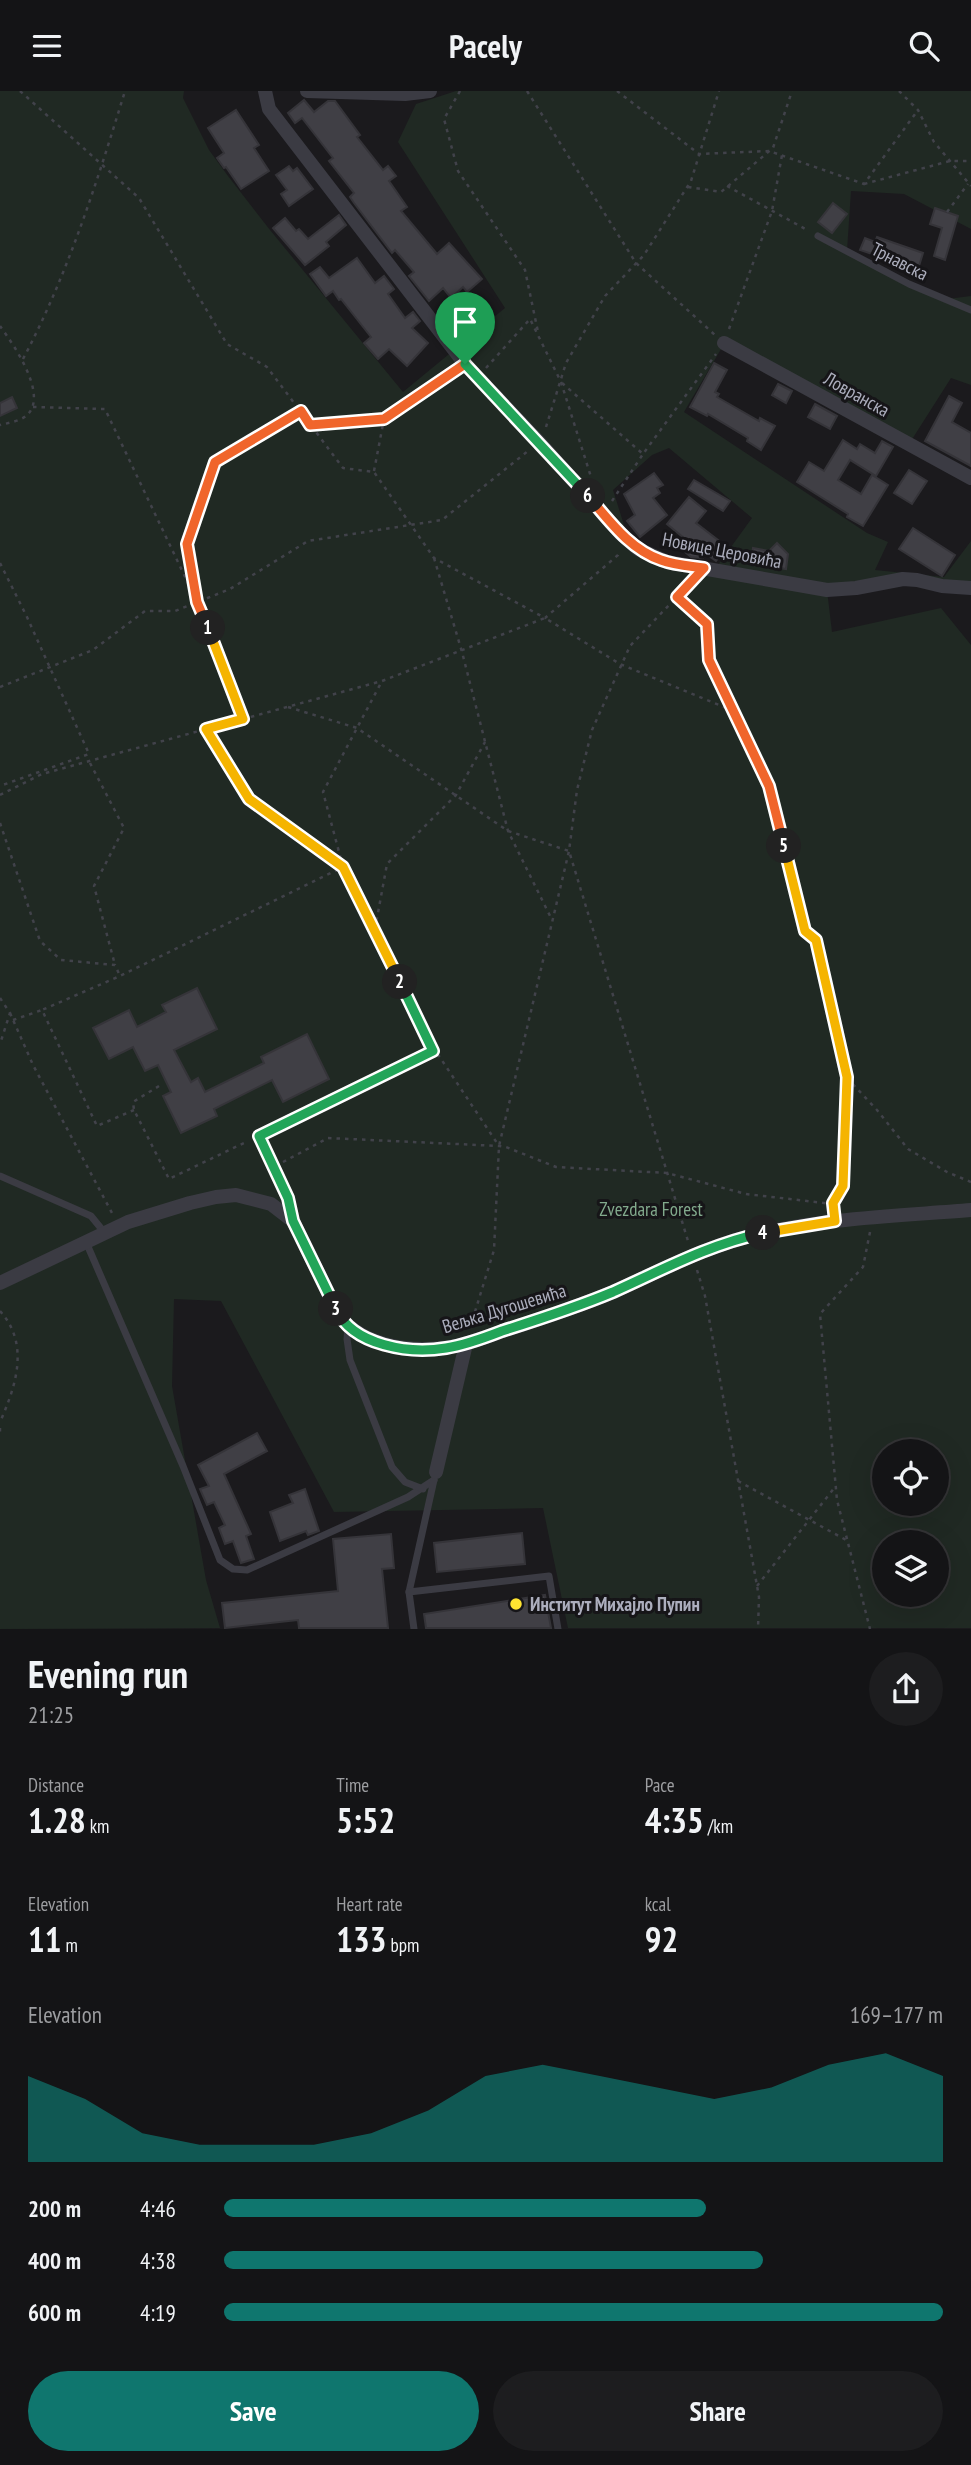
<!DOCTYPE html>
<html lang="en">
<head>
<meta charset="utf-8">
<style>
	body { margin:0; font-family:"PT Sans Narrow",sans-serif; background:#1d1d1f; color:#f1f3f6; height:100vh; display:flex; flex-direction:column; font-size:26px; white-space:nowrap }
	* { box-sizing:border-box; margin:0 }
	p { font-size:23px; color:#9d9ea1 }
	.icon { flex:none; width:38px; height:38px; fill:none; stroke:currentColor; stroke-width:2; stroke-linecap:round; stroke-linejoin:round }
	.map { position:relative; height:1538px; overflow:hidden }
	.panel { display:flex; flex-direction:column; background:#141416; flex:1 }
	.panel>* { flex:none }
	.buttons { position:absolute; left:872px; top:1348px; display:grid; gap:14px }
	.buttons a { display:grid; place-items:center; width:77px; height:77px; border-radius:50%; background:#141416; box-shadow:0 7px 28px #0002,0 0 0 2px #333335; font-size:35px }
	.pin { position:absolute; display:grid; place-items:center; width:60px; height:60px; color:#fff; margin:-72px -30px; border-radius:50% 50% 50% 0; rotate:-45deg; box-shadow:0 0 7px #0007 }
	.pin .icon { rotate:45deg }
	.km { position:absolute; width:35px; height:35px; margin:-18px; border-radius:50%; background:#222; color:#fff; font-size:19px; line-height:35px; text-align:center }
	.round { display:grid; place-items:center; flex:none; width:74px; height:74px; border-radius:37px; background:#1d1d1f }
	.summary { display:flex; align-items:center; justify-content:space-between; height:119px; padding:0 28px }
	h1 { font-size:38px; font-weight:600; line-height:52px }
	.figures { display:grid; grid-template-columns:repeat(3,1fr); gap:10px; height:119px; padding:7px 28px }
	.figures div { display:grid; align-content:center }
	.figures b { font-size:35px; font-weight:600 }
	.figures small { font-size:19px; font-weight:400 }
	.figures p { font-size:19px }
	.chart { height:196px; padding:14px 28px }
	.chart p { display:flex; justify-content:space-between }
	.chart svg { width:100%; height:126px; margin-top:7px; fill:#0f766e; opacity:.7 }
	.primary-button { display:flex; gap:14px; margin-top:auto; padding:14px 28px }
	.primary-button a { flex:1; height:80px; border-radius:42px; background:#0f766e; color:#fff; font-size:28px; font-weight:600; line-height:80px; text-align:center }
	.primary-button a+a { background:#1d1d1f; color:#f1f3f6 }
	ul { padding:0 28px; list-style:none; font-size:23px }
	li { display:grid; grid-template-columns:112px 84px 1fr; align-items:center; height:52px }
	li i { height:18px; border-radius:9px; background:#0f766e }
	header { display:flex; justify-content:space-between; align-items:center; height:91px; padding:0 28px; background:#141416; font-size:32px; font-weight:600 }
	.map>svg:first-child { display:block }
	.green { fill:#202923; fill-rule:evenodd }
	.building { fill:#403f45; stroke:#353439; stroke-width:2 }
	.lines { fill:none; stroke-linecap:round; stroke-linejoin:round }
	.path { stroke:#41424a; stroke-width:2.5; stroke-dasharray:3.5 5; stroke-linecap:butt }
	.service { stroke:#3b3b43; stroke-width:7 }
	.minor { stroke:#3b3b43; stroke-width:14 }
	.split-1-casing { stroke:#fff; stroke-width:14 }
	.split-2-casing { stroke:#fff; stroke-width:14 }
	.split-3-casing { stroke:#fff; stroke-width:14 }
	.split-4-casing { stroke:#fff; stroke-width:14 }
	.split-5-casing { stroke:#fff; stroke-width:14 }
	.split-6-casing { stroke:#fff; stroke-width:14 }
	.split-7-casing { stroke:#fff; stroke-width:14 }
	.split-1 { stroke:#f0652b; stroke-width:9 }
	.split-2 { stroke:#f5b400; stroke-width:9 }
	.split-3 { stroke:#22a559; stroke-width:9 }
	.split-4 { stroke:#22a559; stroke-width:9 }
	.split-5 { stroke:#f5b400; stroke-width:9 }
	.split-6 { stroke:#f0652b; stroke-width:9 }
	.split-7 { stroke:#22a559; stroke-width:9 }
	.poi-dot { fill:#ffe431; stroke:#161518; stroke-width:2.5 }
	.labels { text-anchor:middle; stroke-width:6; stroke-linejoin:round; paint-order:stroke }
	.street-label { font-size:19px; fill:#acaebd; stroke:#161518 }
	.park-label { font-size:19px; fill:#82aa8d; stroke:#161518 }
	.poi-label { font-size:19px; font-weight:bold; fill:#acaebd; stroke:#161518; text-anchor:start }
</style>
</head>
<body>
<header><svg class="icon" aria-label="menu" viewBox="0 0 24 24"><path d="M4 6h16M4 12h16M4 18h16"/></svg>Pacely<svg class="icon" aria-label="search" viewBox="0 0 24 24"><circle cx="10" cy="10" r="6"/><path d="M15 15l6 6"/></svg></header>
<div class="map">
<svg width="971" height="1538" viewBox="0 0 971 1538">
	<rect width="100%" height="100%" fill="#1b1a1d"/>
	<path class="green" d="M0,0H184L183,7L209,59L228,85L270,139L403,301L505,217L398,51L416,13L456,0H971V138L904,103L851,100L847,160L939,209L971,205V294L951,287L909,353L724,253L684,321L867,442L888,451L875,479L944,486L971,450V495L907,488L827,499L832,541L941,517L971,554V1537H568L543,1417L334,1421L221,1210L174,1208L172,1295L206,1489L220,1537L0,1538ZM669,357L752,427L715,478L638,458L629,450L613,399L652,364ZM884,1360H936V1412H884ZM884,1451H936V1503H884Z"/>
	<g class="building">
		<polygon points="304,9 314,21 328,10 335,10 360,44 357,46 383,79 388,75 396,85 389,90 407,116 401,120 437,163 449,152 482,188 467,201 463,196 451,207 443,197 429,210 409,185 414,181 395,159 392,162 354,112 350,106 354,102 329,70 333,67 302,27 295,32 288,22"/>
		<polygon points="236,19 259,54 254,57 269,80 241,98 226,76 224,77 217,67 224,62 208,37"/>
		<polygon points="289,75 293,80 297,77 313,98 289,115 281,103 287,99 276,84"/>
		<polygon points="833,112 847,123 832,142 818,131"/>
		<polygon points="935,117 958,125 945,169 934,165 942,137 930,133"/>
		<polygon points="339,124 346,134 326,151 329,155 305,174 273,137 285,127 296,140 299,138 308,148"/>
		<polygon points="877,146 923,162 919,175 895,166 893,170 860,159 865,147 875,151"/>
		<polygon points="357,167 375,192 384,185 394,198 388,203 405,227 413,221 420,230 412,237 428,252 407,275 389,258 378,268 364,252 371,246 341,208 339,209 333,200 326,205 310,183 320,176 329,187"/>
		<polygon points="714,272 727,279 715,301 719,303 717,306 759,330 760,327 775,335 761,359 747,350 748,347 708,323 707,325 690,316"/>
		<polygon points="778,293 792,300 786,312 772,304"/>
		<polygon points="949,305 962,312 952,331 971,342 971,375 925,350"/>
		<polygon points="12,306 17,317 0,325 0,312"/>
		<polygon points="815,313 837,325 830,338 808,326"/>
		<polygon points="843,349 857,358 860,353 875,362 882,350 893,356 876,385 850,369 838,389 861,403 872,384 888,394 863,435 847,426 848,423 797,391 809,371 824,380"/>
		<polygon points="909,379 927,390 912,413 894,402"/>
		<polygon points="654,382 663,394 657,397 660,402 653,407 667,424 640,446 627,430 635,424 624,403"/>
		<polygon points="694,389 730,410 723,420 688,398"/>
		<polygon points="689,406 706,420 696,432 727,456 716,470 706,463 703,467 691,466 684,460 690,452 667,433"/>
		<polygon points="913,437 955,464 942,485 899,458"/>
		<polygon points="777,452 788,463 786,478 751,472 753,457 769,460"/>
		<polygon points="197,897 217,938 174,959 191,991 198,987 205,1001 264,972 261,966 307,943 329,988 283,1011 272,989 214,1018 217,1025 181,1042 163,1005 171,1001 158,974 145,980 133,956 109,968 93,937 129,919 137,936 166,921 162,914"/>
		<polygon points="257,1342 267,1360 224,1383 251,1443 246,1445 254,1468 241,1472 233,1450 225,1453 219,1437 225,1434 214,1411 207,1414 200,1398 209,1395 198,1374"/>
		<polygon points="305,1398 319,1440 308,1444 306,1440 280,1450 270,1421 293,1412 289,1404"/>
		<polygon points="522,1442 525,1473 437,1481 434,1452"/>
		<polygon points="391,1443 394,1477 382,1478 388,1537 299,1537 298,1529 225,1537 222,1512 338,1500 333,1448"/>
		<polygon points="545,1504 551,1537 426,1537 424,1523"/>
	</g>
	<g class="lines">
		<g class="path">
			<polyline points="20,0 139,107 227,253 267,276 343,377 374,381 434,467 545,527 618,464 619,462"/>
			<polyline points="460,0 444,28 458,80 525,179 538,241"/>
			<polyline points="527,0 636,172 715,244"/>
			<polyline points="617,0 699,63 769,60 864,93 918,19"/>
			<polyline points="899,0 918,19 934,51 971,95"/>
			<polyline points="864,93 950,70 971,70"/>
			<polyline points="727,95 809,140"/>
			<polyline points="688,96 721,101 773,57 792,0"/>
			<polyline points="947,121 968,93"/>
			<path d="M0,235C13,253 50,305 26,325C20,330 8,332 0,334"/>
			<polyline points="729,238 772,120 782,64"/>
			<path d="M23,268C68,183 97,91 125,0"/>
			<polyline points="486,277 530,228 561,291 591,386"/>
			<polyline points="562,292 643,363 716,263"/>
			<polyline points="33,316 105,318 197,511 243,628"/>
			<polyline points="311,334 384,328 454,281"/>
			<polyline points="546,336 566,272 605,205 644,164 691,90 719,0"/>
			<polyline points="374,380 384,328"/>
			<polyline points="612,410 643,363"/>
			<polyline points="434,467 462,561 508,740 552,829"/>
			<polyline points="0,472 27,526 89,663 0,695"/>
			<polyline points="678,507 707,533 709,569 769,695 805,840 815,849 847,986 843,1095 833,1112"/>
			<polyline points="197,508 187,453 215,371 301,320"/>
			<polyline points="0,596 93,559 145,520 175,520 230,498 308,450 442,429 528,360"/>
			<polyline points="288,616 357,637 508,740 569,760 688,1150"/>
			<polyline points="207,640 249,708 343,776"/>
			<polyline points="90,672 124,737 94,795 115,874"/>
			<polyline points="0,704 42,683 382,590 545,527 620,573 736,621"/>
			<polyline points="0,732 40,850 61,869 115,874 120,885"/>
			<polyline points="343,776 323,701 382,590"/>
			<polyline points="375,838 387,773 456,704 485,651"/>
			<polyline points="0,907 10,922 0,953"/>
			<polyline points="10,922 33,974 112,1122"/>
			<polyline points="13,929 42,919"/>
			<polyline points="433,956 499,1055"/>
			<polyline points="847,987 877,1019 908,1058 947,1081 971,1091"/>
			<polyline points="159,995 133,1011 134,1019 169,1088 248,1050"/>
			<polyline points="134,1019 97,1035 42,919 120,885 343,776 434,960 270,1040"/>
			<polyline points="283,1071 328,1047 499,1055 506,1056 556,1076 667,1082 746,1103 833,1113"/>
			<polyline points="870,1141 863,1176 820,1223 837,1409 870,1538"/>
			<polyline points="697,1179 705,1205 759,1506 758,1538"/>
			<path d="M0,1220C30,1253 16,1295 0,1331"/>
			<polyline points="470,1237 494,1159 499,1055 569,760 577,699 592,639 630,555 692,490"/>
			<polyline points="0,1337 0,1342"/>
			<polyline points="738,1390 848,1450"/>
			<polyline points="757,1495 835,1396"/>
		</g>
		<g class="service">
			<polyline points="818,145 909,193 971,219"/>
			<polyline points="259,1045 288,1107 292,1126"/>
			<polyline points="0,1085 91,1125 104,1141"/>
			<polyline points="86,1151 183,1375 220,1469 233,1478 247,1479 408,1406 434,1389"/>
			<polyline points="348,1236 347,1248 350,1269 392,1376 405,1391 423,1398"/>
			<polyline points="409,1501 434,1389"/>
			<polyline points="414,1538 409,1501 549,1485 558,1538"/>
		</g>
		<g class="minor">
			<polyline points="265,0 269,18 465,273 539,351 621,443 638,458 667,471 827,499 856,497 903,488 917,489 942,495 971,497"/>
			<polyline points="307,0 405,3 430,0"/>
			<polyline points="724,252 971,387"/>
			<path d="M0,1192L128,1131L190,1112L216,1106L236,1104L271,1113L293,1130L340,1226C363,1254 407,1261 442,1257C463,1255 483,1247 503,1240C540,1228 577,1216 613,1201C658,1181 702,1157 750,1145C822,1127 898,1125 971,1119"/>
			<polyline points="436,1381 466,1253"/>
		</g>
	</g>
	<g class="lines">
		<defs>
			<polyline id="split-1" points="208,537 197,511 187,453 215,371 301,320 310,334 384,328 465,273"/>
			<polyline id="split-2" points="208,537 243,628 206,638 249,708 343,776 400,891"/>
			<polyline id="split-3" points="336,1218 293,1130 288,1107 259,1045 433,960 400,891"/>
			<path id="split-4" d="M336,1218C353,1255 410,1263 446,1257C465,1254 484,1247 502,1240C540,1228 577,1216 613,1201C662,1179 710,1153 763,1142"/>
			<polyline id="split-5" points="763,1142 835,1130 833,1112 843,1095 847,986 816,849 805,840 784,755"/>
			<path id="split-6" d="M588,405C609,429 629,458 661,469C674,474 690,475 704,477L677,506L707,533L709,569L769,695L784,755"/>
			<polyline id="split-7" points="465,273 588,405"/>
		</defs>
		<use href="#split-1" class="split-1-casing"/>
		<use href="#split-2" class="split-2-casing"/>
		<use href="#split-3" class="split-3-casing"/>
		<use href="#split-4" class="split-4-casing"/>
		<use href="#split-5" class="split-5-casing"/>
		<use href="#split-6" class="split-6-casing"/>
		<use href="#split-7" class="split-7-casing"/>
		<use href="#split-1" class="split-1"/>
		<use href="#split-2" class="split-2"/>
		<use href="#split-3" class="split-3"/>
		<use href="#split-4" class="split-4"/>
		<use href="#split-5" class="split-5"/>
		<use href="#split-6" class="split-6"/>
		<use href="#split-7" class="split-7"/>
	</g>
	<circle class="poi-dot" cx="516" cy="1513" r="7"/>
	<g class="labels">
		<g class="street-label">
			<text transform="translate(900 170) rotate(27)" y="7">Трнавска</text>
			<text transform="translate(857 303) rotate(29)" y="7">Ловранска</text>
			<text transform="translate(722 459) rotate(11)" y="7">Новице Церовића</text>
			<text transform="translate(504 1217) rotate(-17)" y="7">Вељка Дугошевића</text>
		</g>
		<g class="park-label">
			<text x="651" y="1125">Zvezdara Forest</text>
		</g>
		<g class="poi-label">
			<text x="530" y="1520">Институт Михајло Пупин</text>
		</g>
	</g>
</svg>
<div class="buttons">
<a><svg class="icon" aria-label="locate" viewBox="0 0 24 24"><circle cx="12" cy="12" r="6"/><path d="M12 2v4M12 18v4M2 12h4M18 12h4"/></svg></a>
<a><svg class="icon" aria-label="layers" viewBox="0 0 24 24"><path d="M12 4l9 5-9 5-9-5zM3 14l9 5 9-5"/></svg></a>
</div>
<div class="pin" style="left:465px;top:273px;background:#1e9e55"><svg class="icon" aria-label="arrive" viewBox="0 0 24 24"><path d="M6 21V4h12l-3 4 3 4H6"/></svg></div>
<b class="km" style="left:208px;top:537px">1</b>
<b class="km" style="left:400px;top:891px">2</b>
<b class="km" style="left:336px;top:1218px">3</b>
<b class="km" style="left:763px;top:1142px">4</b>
<b class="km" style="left:784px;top:755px">5</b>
<b class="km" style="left:588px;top:405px">6</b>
</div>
<section class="panel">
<div class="summary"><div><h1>Evening run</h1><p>21:25</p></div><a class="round"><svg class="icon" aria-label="share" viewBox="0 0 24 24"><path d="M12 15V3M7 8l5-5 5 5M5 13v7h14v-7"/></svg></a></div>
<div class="figures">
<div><p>Distance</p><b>1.28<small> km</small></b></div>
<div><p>Time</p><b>5:52</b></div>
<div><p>Pace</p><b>4:35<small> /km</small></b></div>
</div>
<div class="figures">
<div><p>Elevation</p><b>11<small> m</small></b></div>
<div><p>Heart rate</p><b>133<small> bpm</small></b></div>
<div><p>kcal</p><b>92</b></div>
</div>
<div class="chart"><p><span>Elevation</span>169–177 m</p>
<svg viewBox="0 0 160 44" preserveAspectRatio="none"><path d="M0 44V14L10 22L20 34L30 38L40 38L50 38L60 34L70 26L80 14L90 10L100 14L110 18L120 22L130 18L140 10L150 6L160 14V44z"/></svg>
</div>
<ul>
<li><b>200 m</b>4:46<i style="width:67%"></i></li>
<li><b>400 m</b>4:38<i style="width:75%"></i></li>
<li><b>600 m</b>4:19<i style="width:100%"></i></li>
</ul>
<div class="primary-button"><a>Save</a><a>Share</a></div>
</section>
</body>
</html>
